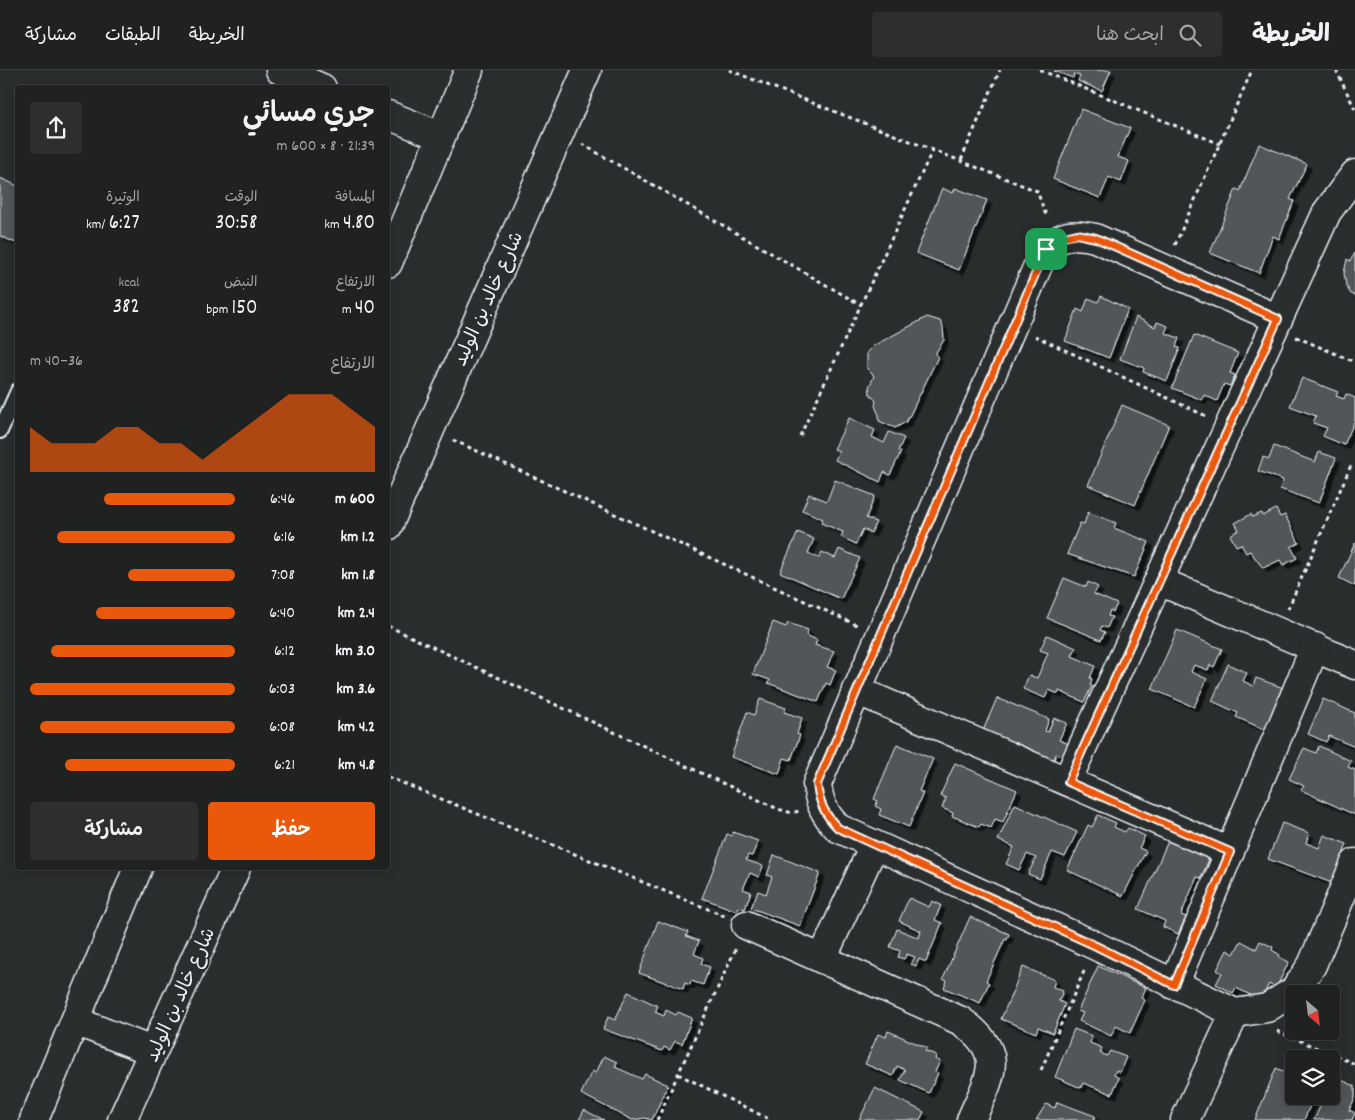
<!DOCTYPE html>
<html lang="ar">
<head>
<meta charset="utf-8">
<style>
	body { margin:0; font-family:Dekko,"Playpen Sans Arabic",sans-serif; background:#2d2f2f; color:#f1f3f6; direction:rtl; height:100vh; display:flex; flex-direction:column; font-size:19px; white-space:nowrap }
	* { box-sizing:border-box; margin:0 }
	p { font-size:16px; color:#a2a4a5 }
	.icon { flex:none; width:28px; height:28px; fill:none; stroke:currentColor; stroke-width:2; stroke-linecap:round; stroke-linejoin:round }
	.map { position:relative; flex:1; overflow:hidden; direction:ltr }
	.panel { position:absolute; left:15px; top:15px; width:375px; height:785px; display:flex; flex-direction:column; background:#202222; border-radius:5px; box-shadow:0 2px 12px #0003,0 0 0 1px #3d3f40; direction:rtl }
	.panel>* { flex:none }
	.needle { width:32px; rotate:152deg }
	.buttons { position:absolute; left:1285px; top:915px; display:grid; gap:10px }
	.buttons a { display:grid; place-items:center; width:55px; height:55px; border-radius:5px; background:#202222; box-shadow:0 2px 12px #0003,0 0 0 1px #3d3f40; font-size:25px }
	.pin { position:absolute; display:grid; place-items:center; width:42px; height:42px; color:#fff; margin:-21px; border-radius:10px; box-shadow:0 2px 8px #0006 }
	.round { display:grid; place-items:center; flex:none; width:52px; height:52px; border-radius:5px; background:#2d2f2f }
	.head { display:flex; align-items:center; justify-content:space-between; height:85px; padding:0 15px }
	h1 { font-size:28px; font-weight:600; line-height:38px }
	.stats { display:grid; grid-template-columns:repeat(3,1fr); gap:8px; height:85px; padding:5px 15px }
	.stats div { display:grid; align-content:center }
	.stats b { font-size:21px; font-weight:600 }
	.stats small { font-size:14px; font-weight:400 }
	.stats p { font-size:14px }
	.chart { height:140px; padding:10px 15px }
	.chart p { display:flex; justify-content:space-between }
	.chart svg { width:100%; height:90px; margin-top:5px; fill:#ea580c; opacity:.7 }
	.button { display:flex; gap:10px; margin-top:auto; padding:10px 15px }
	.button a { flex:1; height:58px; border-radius:5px; background:#ea580c; color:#fff; font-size:20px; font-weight:600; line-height:58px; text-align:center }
	.button a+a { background:#2d2f2f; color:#f1f3f6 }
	ul { padding:0 15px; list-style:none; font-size:16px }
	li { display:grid; grid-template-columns:80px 60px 1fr; align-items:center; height:38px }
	li i { height:12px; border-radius:6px; background:#ea580c }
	header { display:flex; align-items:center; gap:30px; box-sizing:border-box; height:70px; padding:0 25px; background:#202222; border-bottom:1px solid #3d3f40 }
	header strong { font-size:24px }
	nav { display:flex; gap:28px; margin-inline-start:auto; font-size:18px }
	.search { width:350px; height:45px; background:#2d2f2f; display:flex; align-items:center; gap:12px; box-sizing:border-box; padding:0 18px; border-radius:5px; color:#a2a4a5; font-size:19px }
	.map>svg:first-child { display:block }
	.building { fill:#535759; stroke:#e8f1f8; filter:url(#shadow) }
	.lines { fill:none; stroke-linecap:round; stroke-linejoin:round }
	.lane-casing { stroke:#e8f1f8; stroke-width:18 }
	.street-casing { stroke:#e8f1f8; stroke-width:31 }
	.secondary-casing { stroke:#e8f1f8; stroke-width:31 }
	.path { stroke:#e8f1f8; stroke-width:3; stroke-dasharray:4 4; stroke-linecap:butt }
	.lane { stroke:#2a2d2e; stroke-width:14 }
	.street { stroke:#2a2d2e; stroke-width:28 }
	.secondary { stroke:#2a2d2e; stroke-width:28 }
	.route-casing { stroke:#fff; stroke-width:10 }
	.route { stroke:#ea580c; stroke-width:6 }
	.labels { text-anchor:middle; stroke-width:4; stroke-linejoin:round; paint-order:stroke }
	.street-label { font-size:19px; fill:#e8f1f8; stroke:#2a2d2e }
</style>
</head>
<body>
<header>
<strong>الخريطة</strong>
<div class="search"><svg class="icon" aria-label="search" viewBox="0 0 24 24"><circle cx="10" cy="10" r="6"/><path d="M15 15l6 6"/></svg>ابحث هنا</div>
<nav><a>الخريطة</a><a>الطبقات</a><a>مشاركة</a></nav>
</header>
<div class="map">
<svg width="1355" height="1050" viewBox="0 0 1355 1050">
	<defs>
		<filter id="shadow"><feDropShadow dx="4.5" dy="4.5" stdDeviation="0" flood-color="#0009"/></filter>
	</defs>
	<rect width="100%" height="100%" fill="#2a2d2e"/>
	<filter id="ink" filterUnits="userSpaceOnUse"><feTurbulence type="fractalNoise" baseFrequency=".02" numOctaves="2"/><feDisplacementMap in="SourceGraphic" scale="10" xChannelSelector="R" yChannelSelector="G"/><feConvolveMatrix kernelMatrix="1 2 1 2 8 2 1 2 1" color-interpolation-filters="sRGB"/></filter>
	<g filter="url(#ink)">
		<g class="building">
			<polygon points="1111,0 1102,21 1078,11 1080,6 1074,4 1073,8 1054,1"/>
			<polygon points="1081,39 1130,58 1118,87 1129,91 1121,112 1109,107 1100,128 1053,109"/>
			<polygon points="1259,74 1307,94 1290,129 1294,131 1279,169 1273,166 1259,203 1210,183 1236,119 1240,121"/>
			<polygon points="0,108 18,116 18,174 0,166"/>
			<polygon points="942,118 953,123 955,118 987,130 959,200 916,183"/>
			<polygon points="1355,183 1355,226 1350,223 1346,215 1344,203 1347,189 1350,191"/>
			<polygon points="1101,226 1128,239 1109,288 1065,271 1077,239 1083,242 1088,228 1098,232"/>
			<polygon points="927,247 940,251 943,257 944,270 935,284 938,287 910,345 906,352 895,358 879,351 879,345 875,336 876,331 870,324 869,317 874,306 867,299 867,282 873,276"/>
			<polygon points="1136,247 1155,257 1157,252 1168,256 1165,263 1179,268 1176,277 1180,278 1167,311 1143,302 1144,298 1120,289"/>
			<polygon points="1194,265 1238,283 1230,303 1235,305 1230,316 1224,314 1217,331 1204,325 1202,330 1172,318"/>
			<polygon points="1302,308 1338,322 1336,326 1344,329 1346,324 1355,328 1355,350 1344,375 1323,366 1327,358 1313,353 1316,346 1290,336"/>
			<polygon points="1122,335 1169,355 1135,435 1088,415"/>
			<polygon points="849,348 875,360 872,367 884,373 889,362 904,368 898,381 901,382 890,405 884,402 880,412 835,390 839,381 834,379"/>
			<polygon points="1274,376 1315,392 1319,382 1336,388 1319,433 1280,419 1283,410 1258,401 1263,387 1269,389"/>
			<polygon points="835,410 875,426 866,448 876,452 871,463 863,459 856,474 841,467 843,462 821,453 823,449 802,440 809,424 827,431"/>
			<polygon points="1276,439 1280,447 1285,445 1299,473 1291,477 1297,488 1283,495 1280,490 1263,498 1250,481 1246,483 1241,474 1236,476 1230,465 1239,460 1235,453 1251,444 1252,447 1262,443 1263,446"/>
			<polygon points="1088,442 1116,453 1114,458 1149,472 1134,507 1067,484 1080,453 1084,454"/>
			<polygon points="798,462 814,469 808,483 819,488 822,482 835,488 839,479 860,488 841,529 780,502"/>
			<polygon points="1355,473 1355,516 1339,508"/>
			<polygon points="1064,508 1086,517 1088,512 1098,517 1094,524 1117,534 1113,542 1110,540 1108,546 1112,547 1107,558 1102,556 1100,560 1105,562 1101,570 1047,548"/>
			<polygon points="773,552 786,557 788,553 808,560 806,565 817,570 815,575 834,581 827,597 836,600 830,615 826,613 818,632 768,613 770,610 753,604"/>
			<polygon points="1177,560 1222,579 1214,597 1210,595 1208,600 1194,595 1191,602 1207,609 1194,637 1152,619"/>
			<polygon points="1047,565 1076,578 1072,586 1095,596 1090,608 1092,609 1090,615 1092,616 1084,632 1059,621 1058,624 1049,620 1045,628 1023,619 1029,605 1037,608 1048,583 1040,580"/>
			<polygon points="1228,594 1247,603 1243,611 1253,616 1256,608 1289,620 1270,662 1236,647 1238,643 1212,631"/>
			<polygon points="997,628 1049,649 1045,661 1048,662 1054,648 1067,653 1059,670 1069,674 1063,687 1056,684 1053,692 1016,677 1017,674 982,663"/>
			<polygon points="760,629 786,638 784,642 802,648 797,664 800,665 791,690 784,688 779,704 731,687 747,642 754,645"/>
			<polygon points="1323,629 1355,643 1355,677 1329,666 1326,672 1308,664"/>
			<polygon points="897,674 933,689 919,721 923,723 909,757 879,745 881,739 875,736 878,731 874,729"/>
			<polygon points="1319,676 1351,691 1348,697 1355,700 1355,745 1301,720 1304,716 1289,709 1304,678 1316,683"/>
			<polygon points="955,693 1017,720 1003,752 995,749 991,758 981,754 979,757 952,746 953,743 942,738 946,728 940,726"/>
			<polygon points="1015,734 1077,762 1065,787 1052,782 1040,809 1028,804 1036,788 1027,784 1019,800 1006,794 1014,777 998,770"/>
			<polygon points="1098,745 1116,753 1114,757 1125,762 1128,758 1145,766 1139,778 1146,781 1123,826 1067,800 1088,755 1092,757"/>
			<polygon points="1282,753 1309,763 1306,773 1319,778 1324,765 1347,774 1332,813 1268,789"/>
			<polygon points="733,762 758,771 752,786 748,785 746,790 763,796 759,807 750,803 743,819 751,822 745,839 739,837 737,841 702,828 727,764 732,766"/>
			<polygon points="1168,771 1209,789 1201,808 1197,807 1181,845 1186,847 1178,864 1163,857 1165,851 1138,839"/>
			<polygon points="774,785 820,803 800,856 751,838 758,821 766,824 772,807 767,805"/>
			<polygon points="909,828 929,837 932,831 941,835 935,850 942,853 926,892 919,889 916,896 911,894 915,887 907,884 904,889 898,887 900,881 890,877 897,859 919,868 921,861 899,851"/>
			<polygon points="970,847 1009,864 1007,870 1005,869 986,911 989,913 980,933 944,918 947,911 943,909"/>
			<polygon points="658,851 688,862 686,866 699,871 694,884 703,888 701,894 710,897 703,915 691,911 690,915 685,913 683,919 639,903"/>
			<polygon points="1241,871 1256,879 1260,871 1273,877 1272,880 1280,885 1279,887 1289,892 1276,918 1269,914 1261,930 1236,918 1233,923 1216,914 1222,903 1217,900 1227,880 1234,884"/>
			<polygon points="1098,896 1146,918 1141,928 1145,930 1130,963 1116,956 1111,966 1079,951 1083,943 1078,941"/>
			<polygon points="1023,897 1055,910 1053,917 1063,921 1059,931 1065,934 1053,963 1038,957 1036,963 1001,949"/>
			<polygon points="628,922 658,936 655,942 664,946 666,940 676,945 678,942 692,948 682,974 675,971 670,980 664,977 662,981 603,959 608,947 615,950"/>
			<polygon points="1074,959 1092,966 1090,973 1102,978 1100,983 1107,986 1110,981 1126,987 1120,1002 1116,1000 1114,1005 1119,1008 1112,1024 1083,1013 1081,1018 1055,1007"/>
			<polygon points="888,961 927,978 925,981 936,985 935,989 940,991 935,1002 938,1003 929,1023 900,1010 905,1000 897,996 893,1006 865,994 878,964 886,967"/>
			<polygon points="604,986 617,992 615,997 642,1009 645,1004 668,1015 652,1050 645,1048 632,1050 581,1024 592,1001 596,1003"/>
			<polygon points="1276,998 1294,1006 1294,1026 1314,1026 1304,1050 1255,1050"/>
			<polygon points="1339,1009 1355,1016 1355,1028 1349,1040 1355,1043 1352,1050 1314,1050 1325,1026 1331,1026 1331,1013 1336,1015"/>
			<polygon points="875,1018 924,1042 920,1050 859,1050"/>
			<polygon points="1057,1032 1095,1046 1094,1050 1036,1050 1046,1034 1055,1038"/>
			<polygon points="584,1040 604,1050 579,1050"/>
		</g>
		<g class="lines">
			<defs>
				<polyline id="lane" points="0,361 18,321"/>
				<g id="street">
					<polyline points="280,0 322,18"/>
					<polyline points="388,45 440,66"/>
					<path d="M1278,249L1095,168C1072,163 1064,164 1045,179L817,714C819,733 825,745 838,758L1096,876L1235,943L1267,938L1294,921L1312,895L1355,793"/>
					<polyline points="1159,511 1355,595"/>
					<polyline points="856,620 1230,782"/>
					<polyline points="1067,711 1327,142 1355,104"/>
					<path d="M746,855L961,951C1008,984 990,1006 971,1050"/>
					<polyline points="822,889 874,775"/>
					<polyline points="1174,915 1315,577"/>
					<polyline points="1185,1050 1235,943"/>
				</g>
				<g id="secondary">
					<polyline points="388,193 469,0"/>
					<polyline points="388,456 587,0"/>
					<polyline points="75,951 152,981"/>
					<polyline points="34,1050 138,798"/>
					<polyline points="122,1050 236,798"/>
				</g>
			</defs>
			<use href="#lane" class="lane-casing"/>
			<use href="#street" class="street-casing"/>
			<use href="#secondary" class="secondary-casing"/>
			<g class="path">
				<polyline points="729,0 1037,121 1047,148"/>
				<polyline points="1040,0 1220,74"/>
				<polyline points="1336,0 1355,39"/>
				<polyline points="582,74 861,235"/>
				<polyline points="961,90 1000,0"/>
				<polyline points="1175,175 1252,0"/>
				<polyline points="1035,266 1206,346"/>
				<polyline points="1296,267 1355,292"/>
				<polyline points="800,366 933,79"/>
				<polyline points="453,370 859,556"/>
				<polyline points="1288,539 1352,393"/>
				<polyline points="388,556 778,739 792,743 799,741"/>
				<polyline points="388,707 725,846"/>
				<polyline points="1277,961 1355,994"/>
				<polyline points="1041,1000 1085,899"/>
				<polyline points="678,1004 771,1050"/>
				<polyline points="657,1050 736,878"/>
			</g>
			<use href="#lane" class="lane"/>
			<use href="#street" class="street"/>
			<use href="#secondary" class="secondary"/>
		</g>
	</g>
	<g class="lines" filter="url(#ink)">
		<defs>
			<path id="route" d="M1077,164L1096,168L1278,249L1068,712L1230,782L1174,915L1096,876L838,758C825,745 819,733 817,714L1046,179L1060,168Z"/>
		</defs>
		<use href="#route" class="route-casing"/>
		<use href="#route" class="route"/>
	</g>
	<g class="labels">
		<g class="street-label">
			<text transform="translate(487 228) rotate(-66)" y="7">شارع خالد بن الوليد</text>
			<text transform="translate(179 924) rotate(-66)" y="7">شارع خالد بن الوليد</text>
		</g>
	</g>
</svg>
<div class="buttons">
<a><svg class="needle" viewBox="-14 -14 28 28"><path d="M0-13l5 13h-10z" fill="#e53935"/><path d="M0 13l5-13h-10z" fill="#a2a4a5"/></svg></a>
<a><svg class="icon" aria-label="layers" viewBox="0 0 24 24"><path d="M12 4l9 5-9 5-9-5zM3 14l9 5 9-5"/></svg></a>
</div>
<div class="pin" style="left:1046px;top:179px;background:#1e9e55"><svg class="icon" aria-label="arrive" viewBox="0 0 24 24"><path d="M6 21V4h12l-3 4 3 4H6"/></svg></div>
<section class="panel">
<div class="head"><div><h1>جري مسائي</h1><p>21:39 · 8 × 600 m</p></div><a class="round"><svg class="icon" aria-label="share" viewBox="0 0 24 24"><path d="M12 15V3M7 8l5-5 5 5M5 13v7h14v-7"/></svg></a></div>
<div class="stats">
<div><p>المسافة</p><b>4.80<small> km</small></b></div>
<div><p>الوقت</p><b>30:58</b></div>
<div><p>الوتيرة</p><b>6:27<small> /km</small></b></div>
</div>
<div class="stats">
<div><p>الارتفاع</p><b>40<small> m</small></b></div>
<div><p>النبض</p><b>150<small> bpm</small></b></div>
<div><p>kcal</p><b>382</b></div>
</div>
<div class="chart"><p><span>الارتفاع</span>36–40 m</p>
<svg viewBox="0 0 160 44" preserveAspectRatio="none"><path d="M0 44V22L10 30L20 30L30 30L40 22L50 22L60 30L70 30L80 38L90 30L100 22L110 14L120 6L130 6L140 6L150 14L160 22V44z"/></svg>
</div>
<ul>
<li><b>600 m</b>6:46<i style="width:64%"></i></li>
<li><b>1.2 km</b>6:16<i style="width:87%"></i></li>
<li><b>1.8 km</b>7:08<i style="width:52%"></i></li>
<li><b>2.4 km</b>6:40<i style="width:68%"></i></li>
<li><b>3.0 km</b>6:12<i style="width:90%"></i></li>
<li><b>3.6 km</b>6:03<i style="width:100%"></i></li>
<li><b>4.2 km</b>6:08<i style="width:95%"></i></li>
<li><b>4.8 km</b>6:21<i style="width:83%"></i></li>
</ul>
<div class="button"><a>حفظ</a><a>مشاركة</a></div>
</section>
</div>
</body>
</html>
